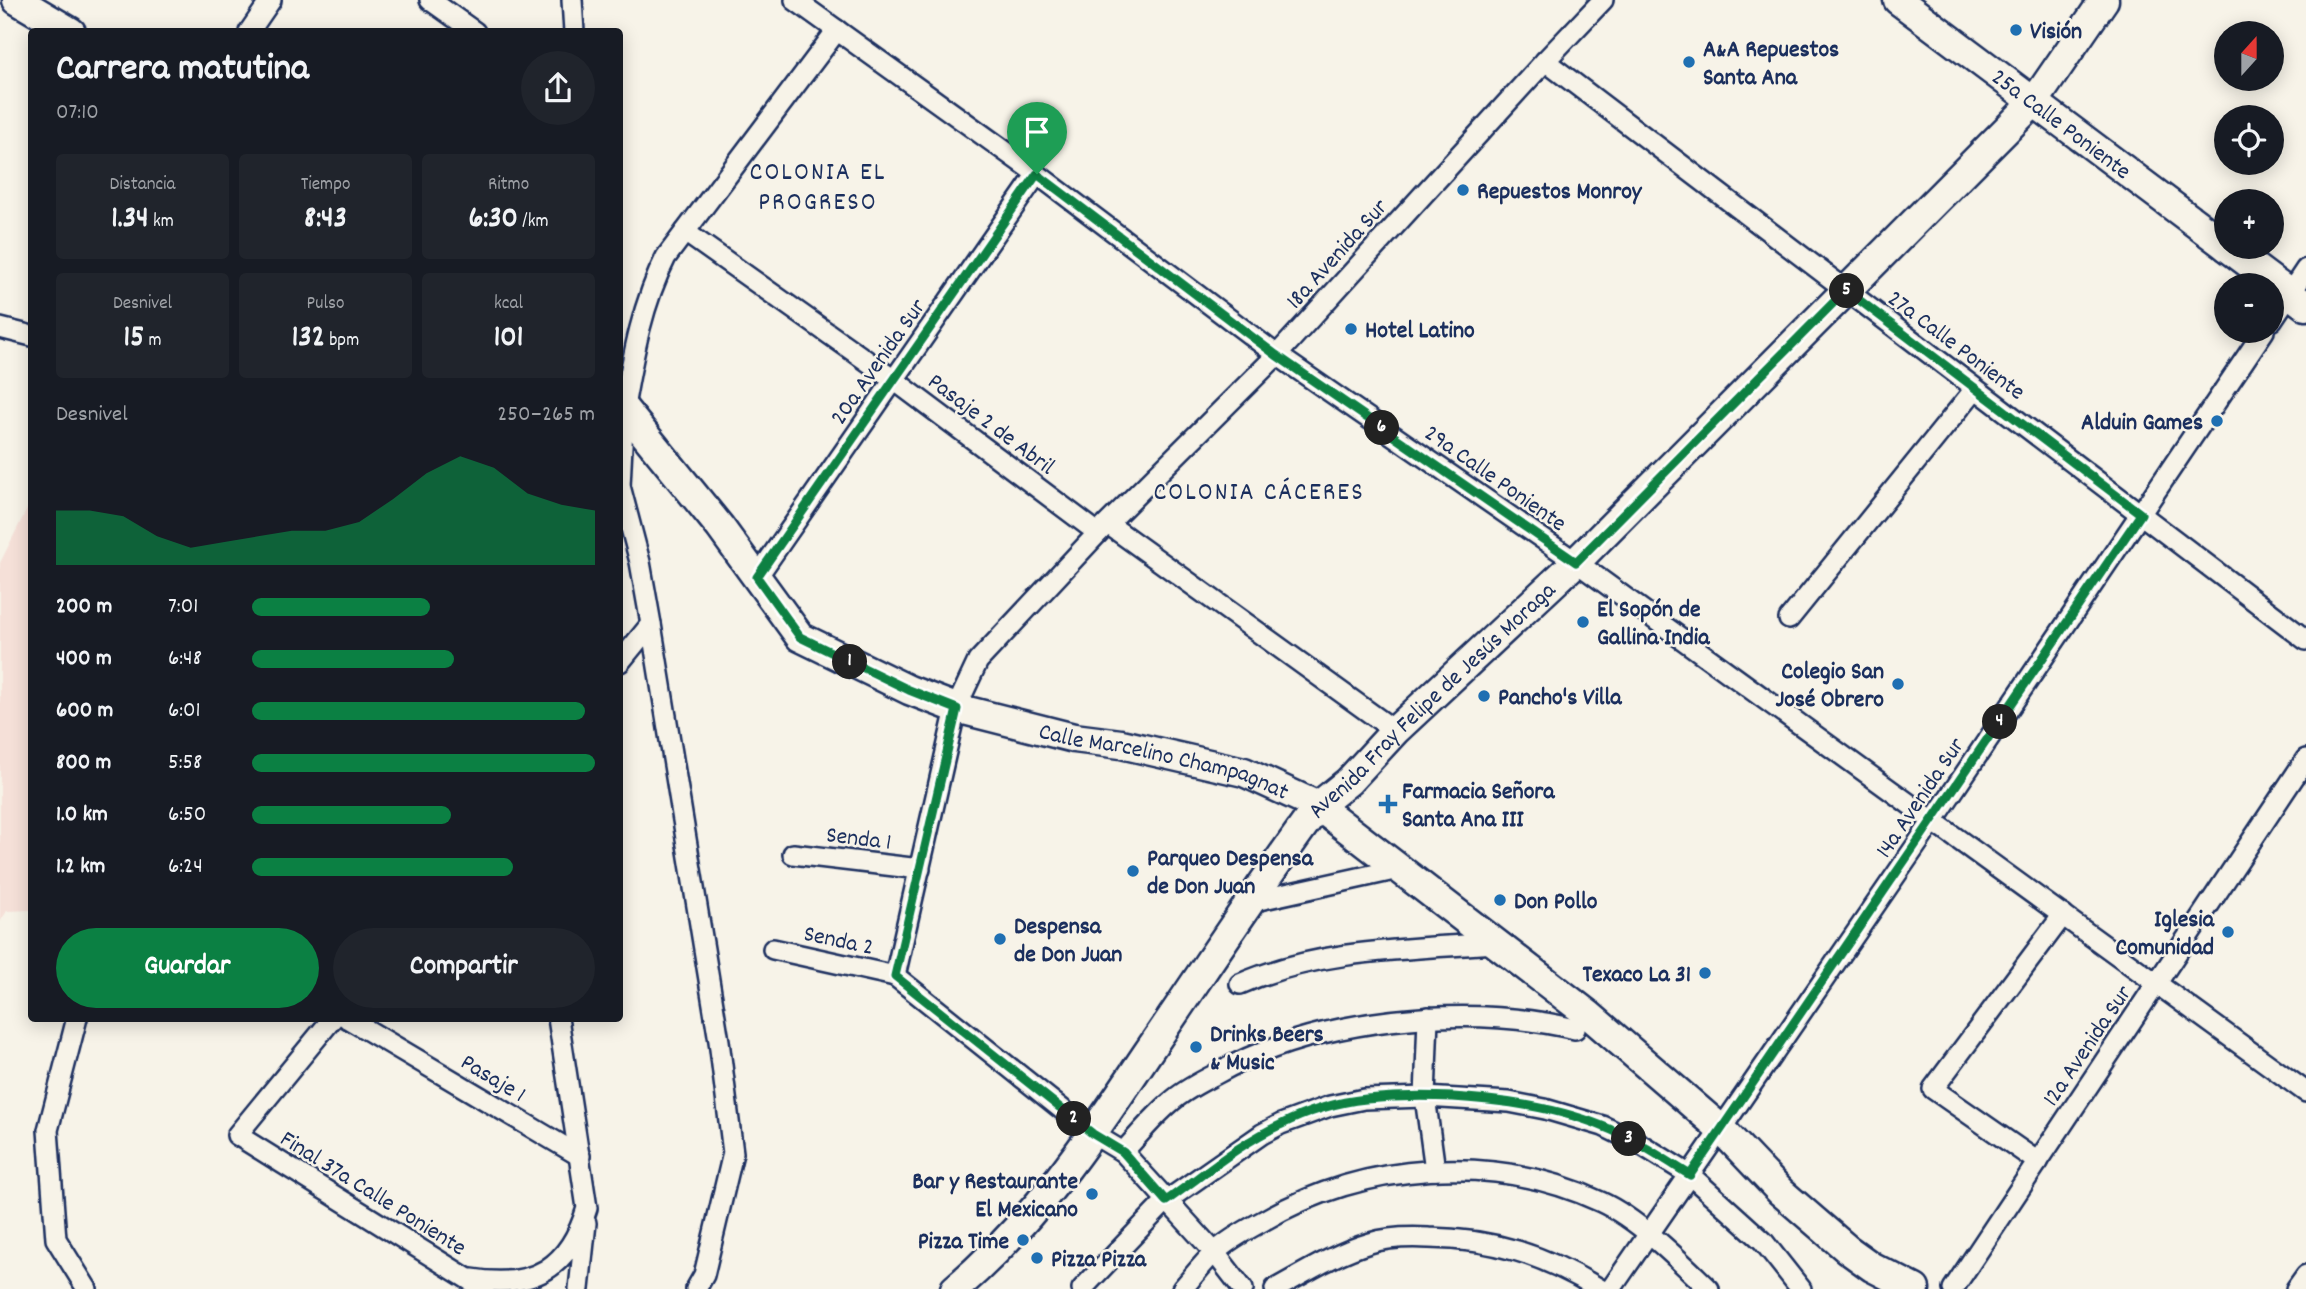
<!DOCTYPE html>
<html lang="es">
<head>
<meta charset="utf-8">
<style>
	body { margin:0; font-family:Dekko,sans-serif; background:#20242c; color:#f1f3f6; height:100vh; display:flex; flex-direction:column; font-size:26px; white-space:nowrap }
	* { box-sizing:border-box; margin:0 }
	p { font-size:23px; color:#9ea1a6 }
	.icon { flex:none; width:38px; height:38px; fill:none; stroke:currentColor; stroke-width:2; stroke-linecap:round; stroke-linejoin:round }
	.map { position:relative; flex:1; overflow:hidden }
	.sheet { position:absolute; left:28px; top:28px; width:595px; height:994px; display:flex; flex-direction:column; background:#171b24; border-radius:7px; box-shadow:0 4px 18px #0003 }
	.sheet>* { flex:none }
	.needle { width:46px; rotate:21deg }
	.controls { position:absolute; left:2214px; top:21px; display:grid; gap:14px }
	.controls a { display:grid; place-items:center; width:70px; height:70px; border-radius:50%; background:#171b24; box-shadow:0 4px 18px #0003; font-size:35px }
	.pin { position:absolute; display:grid; place-items:center; width:60px; height:60px; color:#fff; margin:-72px -30px; border-radius:50% 50% 50% 0; rotate:-45deg; box-shadow:0 0 7px #0007 }
	.pin .icon { rotate:45deg }
	.km { position:absolute; width:35px; height:35px; margin:-18px; border-radius:50%; background:#222; color:#fff; font-size:19px; line-height:35px; text-align:center }
	.round { display:grid; place-items:center; flex:none; width:74px; height:74px; border-radius:37px; background:#20242c }
	.head { display:flex; align-items:center; justify-content:space-between; height:119px; padding:0 28px }
	h1 { font-size:38px; font-weight:800; line-height:52px }
	.metrics { display:grid; grid-template-columns:repeat(3,1fr); gap:10px; height:119px; padding:7px 28px }
	.metrics div { display:grid; align-content:center; border-radius:7px; background:#20242c; text-align:center }
	.metrics b { font-size:30px; font-weight:800 }
	.metrics small { font-size:19px; font-weight:400 }
	.metrics p { font-size:19px }
	.chart { height:196px; padding:14px 28px }
	.chart p { display:flex; justify-content:space-between }
	.chart svg { width:100%; height:126px; margin-top:7px; fill:#0b8043; opacity:.7 }
	.primary-button { display:flex; gap:14px; margin-top:auto; padding:14px 28px }
	.primary-button a { flex:1; height:80px; border-radius:42px; background:#0b8043; color:#fff; font-size:28px; font-weight:800; line-height:80px; text-align:center }
	.primary-button a+a { background:#20242c; color:#f1f3f6 }
	ul { padding:0 28px; list-style:none; font-size:23px }
	li { display:grid; grid-template-columns:112px 84px 1fr; align-items:center; height:52px }
	li i { height:18px; border-radius:9px; background:#0b8043 }
	.map>svg:first-child { display:block }
	.built { fill:#f5e0d8 }
	.lines { fill:none; stroke-linecap:round; stroke-linejoin:round }
	.street-casing { stroke:#1b2f5e; stroke-width:24 }
	.secondary-casing { stroke:#1b2f5e; stroke-width:33 }
	.street { stroke:#f7f3e8; stroke-width:19 }
	.secondary { stroke:#f7f3e8; stroke-width:28 }
	.route-casing { stroke:#fff; stroke-width:14 }
	.route { stroke:#0b8043; stroke-width:9 }
	.poi-dot { fill:#1f6fb2; stroke:#f7f3e8; stroke-width:2.5 }
	.labels { text-anchor:middle; stroke-width:5; stroke-linejoin:round; paint-order:stroke }
	.poi-label { font-size:24px; font-weight:bold; fill:#1b2f5e; stroke:#f7f3e8; text-anchor:start }
	.street-label { font-size:24px; fill:#1b2f5e; stroke:#f7f3e8 }
	.neighbourhood-label { font-size:26px; letter-spacing:2px; fill:#1b2f5e; stroke:#f7f3e8 }
</style>
</head>
<body>
<div class="map">
<svg width="2306" height="1289" viewBox="0 0 2306 1289">
	<rect width="100%" height="100%" fill="#f7f3e8"/>
	<filter id="ink" filterUnits="userSpaceOnUse"><feTurbulence type="fractalNoise" baseFrequency=".0143" numOctaves="2"/><feDisplacementMap in="SourceGraphic" scale="14" xChannelSelector="R" yChannelSelector="G"/><feConvolveMatrix kernelMatrix="1 2 1 2 8 2 1 2 1" color-interpolation-filters="sRGB"/></filter>
	<g filter="url(#ink)">
		<polygon class="built" points="28,507 32,508 31,910 7,911 0,922 0,563"/>
		<g class="lines">
			<defs>
				<g id="street">
					<polyline points="430,0 475,32"/>
					<polyline points="572,0 574,32"/>
					<polyline points="795,0 1037,174 1277,355 1576,562 2306,1092"/>
					<polyline points="249,32 271,0"/>
					<polyline points="1545,61 2306,640"/>
					<polyline points="685,232 894,380 1098,533"/>
					<polyline points="2272,320 2306,269"/>
					<polyline points="0,328 32,336"/>
					<path d="M624,407C633,356 642,304 666,257L837,30"/>
					<polyline points="620,486 640,562 651,624 719,1041 733,1153 704,1275 696,1289"/>
					<polyline points="620,486 624,405"/>
					<polyline points="1108,524 1395,731"/>
					<polyline points="757,577 1037,174"/>
					<polyline points="1789,619 1975,389"/>
					<polyline points="620,662 651,624"/>
					<polyline points="793,854 920,869"/>
					<polyline points="1250,902 1399,869"/>
					<polyline points="773,949 895,976"/>
					<path d="M1240,984C1319,949 1411,949 1496,943"/>
					<polyline points="1428,1017 1425,1097 1435,1170"/>
					<polyline points="77,1018 48,1130 56,1239 87,1289"/>
					<polyline points="333,1018 237,1135 484,1289"/>
					<polyline points="347,1018 580,1156"/>
					<path d="M1123,1152C1138,1136 1153,1117 1171,1102C1184,1090 1201,1082 1216,1074C1316,1018 1464,1003 1575,1029"/>
					<polyline points="2038,1162 1933,1089 2063,915"/>
					<path d="M472,1279C534,1289 569,1268 587,1208L558,1018"/>
					<polyline points="579,1289 586,1223"/>
					<polyline points="1082,1289 1166,1201 1262,1134 1281,1124 1330,1106 1364,1099 1425,1097 1509,1102 1545,1109 1603,1126 1640,1144 1690,1175 1763,1241 1801,1289"/>
					<path d="M1182,1289C1193,1277 1202,1264 1214,1253C1228,1240 1246,1230 1263,1221C1364,1162 1494,1152 1601,1202C1638,1219 1680,1261 1709,1289"/>
					<polyline points="1243,1289 1215,1253 1123,1152 1093,1134 895,976 956,708 978,661 1098,533 1277,355 1545,61 1603,0"/>
					<path d="M1275,1289C1306,1272 1336,1253 1370,1243C1389,1237 1410,1237 1429,1238C1494,1239 1544,1255 1600,1289"/>
					<polyline points="1611,1289 1933,821 2264,331"/>
					<polyline points="1953,1289 2306,759"/>
					<polyline points="2296,1289 2306,1275"/>
				</g>
				<g id="secondary">
					<polyline points="17,0 71,32"/>
					<path id="s1" d="M1898,0L2226,246"/>
					<polyline points="2227,247 2306,306"/>
					<path id="s2" d="M620,404L720,527L800,637L909,690L956,708L1074,738L1121,744L1244,772L1318,806L1589,1015L1721,1129L1781,1192L1847,1249L1872,1267L1915,1289"/>
					<path id="s3" d="M955,1289C1033,1223 1090,1139 1146,1055C1203,972 1258,887 1318,806L1349,781L1395,731L1576,562L2034,102L2104,0"/>
				</g>
			</defs>
			<use href="#street" class="street-casing"/>
			<use href="#secondary" class="secondary-casing"/>
			<use href="#street" class="street"/>
			<use href="#secondary" class="secondary"/>
		</g>
	</g>
	<g class="lines" filter="url(#ink)">
		<defs>
			<path id="route" d="M1037,174L1276,355L1576,562L1846,290L2141,514L1690,1175C1661,1157 1633,1138 1602,1126C1536,1099 1437,1092 1366,1099C1337,1102 1306,1112 1280,1125C1240,1143 1202,1176 1166,1201L1123,1152L1093,1134L895,976L957,709L909,690L800,637L757,577Z"/>
		</defs>
		<use href="#route" class="route-casing"/>
		<use href="#route" class="route"/>
	</g>
	<g class="poi-dot">
		<circle cx="2016" cy="30" r="7"/>
		<circle cx="1689" cy="62" r="7"/>
		<circle cx="1463" cy="190" r="7"/>
		<circle cx="1351" cy="329" r="7"/>
		<circle cx="2217" cy="421" r="7"/>
		<circle cx="1583" cy="622" r="7"/>
		<circle cx="1898" cy="684" r="7"/>
		<circle cx="1484" cy="696" r="7"/>
		<path d="M1384.5 793.5h7v7h7v7h-7v7h-7v-7h-7v-7h7z"/>
		<circle cx="1133" cy="871" r="7"/>
		<circle cx="1500" cy="900" r="7"/>
		<circle cx="2228" cy="932" r="7"/>
		<circle cx="1000" cy="939" r="7"/>
		<circle cx="1705" cy="973" r="7"/>
		<circle cx="1196" cy="1047" r="7"/>
		<circle cx="1092" cy="1194" r="7"/>
		<circle cx="1023" cy="1240" r="7"/>
		<circle cx="1037" cy="1258" r="7"/>
	</g>
	<g class="labels">
		<g class="poi-label">
			<text x="2030" y="38">Visión</text>
			<text x="1703" y="56">A&amp;A Repuestos<tspan x="1703" dy="28">Santa Ana</tspan></text>
			<text x="1477" y="198">Repuestos Monroy</text>
			<text x="1365" y="337">Hotel Latino</text>
			<text x="2203" y="429" text-anchor="end">Alduin Games</text>
			<text x="1597" y="616">El Sopón de<tspan x="1597" dy="28">Gallina India</tspan></text>
			<text x="1884" y="678" text-anchor="end">Colegio San<tspan x="1884" dy="28">José Obrero</tspan></text>
			<text x="1498" y="704">Pancho's Villa</text>
			<text x="1402" y="798">Farmacia Señora<tspan x="1402" dy="28">Santa Ana III</tspan></text>
			<text x="1147" y="865">Parqueo Despensa<tspan x="1147" dy="28">de Don Juan</tspan></text>
			<text x="1514" y="908">Don Pollo</text>
			<text x="2214" y="926" text-anchor="end">Iglesia<tspan x="2214" dy="28">Comunidad</tspan></text>
			<text x="1014" y="933">Despensa<tspan x="1014" dy="28">de Don Juan</tspan></text>
			<text x="1691" y="981" text-anchor="end">Texaco La 31</text>
			<text x="1210" y="1041">Drinks Beers<tspan x="1210" dy="28">&amp; Music</tspan></text>
			<text x="1078" y="1188" text-anchor="end">Bar y Restaurante<tspan x="1078" dy="28">El Mexicano</tspan></text>
			<text x="1009" y="1248" text-anchor="end">Pizza Time</text>
			<text x="1051" y="1266">Pizza Pizza</text>
		</g>
		<g class="street-label">
			<text dy="8" stroke="none"><textPath href="#s1" startOffset="205">25a Calle Poniente</textPath></text>
			<text transform="translate(1336 253) rotate(-48)" y="8">18a Avenida Sur</text>
			<text transform="translate(1957 344) rotate(37)" y="8">27a Calle Poniente</text>
			<text transform="translate(877 361) rotate(-55)" y="8">20a Avenida Sur</text>
			<text transform="translate(992 423) rotate(37)" y="8">Pasaje 2 de Abril</text>
			<text transform="translate(1496 477) rotate(35)" y="8">29a Calle Poniente</text>
			<text dy="8" stroke="none"><textPath href="#s3" startOffset="761">Avenida Fray Felipe de Jesús Moraga</textPath></text>
			<text dy="8" stroke="none"><textPath href="#s2" startOffset="681">Calle Marcelino Champagnat</textPath></text>
			<text transform="translate(1919 797) rotate(-56)" y="8">14a Avenida Sur</text>
			<text transform="translate(859 837) rotate(7)" y="8">Senda 1</text>
			<text transform="translate(839 939) rotate(12)" y="8">Senda 2</text>
			<text transform="translate(2086 1045) rotate(-56)" y="8">12a Avenida Sur</text>
			<text transform="translate(494 1077) rotate(31)" y="8">Pasaje 1</text>
			<text transform="translate(374 1192) rotate(32)" y="8">Final 37a Calle Poniente</text>
		</g>
		<g class="neighbourhood-label">
			<text x="818" y="179">COLONIA EL<tspan x="818" dy="30">PROGRESO</tspan></text>
			<text x="1259" y="499">COLONIA CÁCERES</text>
		</g>
	</g>
</svg>
<div class="controls">
<a><svg class="needle" viewBox="-14 -14 28 28"><path d="M0-13l5 13h-10z" fill="#e53935"/><path d="M0 13l5-13h-10z" fill="#9ea1a6"/></svg></a>
<a><svg class="icon" aria-label="locate" viewBox="0 0 24 24"><circle cx="12" cy="12" r="6"/><path d="M12 2v4M12 18v4M2 12h4M18 12h4"/></svg></a>
<a>+</a>
<a>−</a>
</div>
<div class="pin" style="left:1037px;top:174px;background:#1e9e55"><svg class="icon" aria-label="arrive" viewBox="0 0 24 24"><path d="M6 21V4h12l-3 4 3 4H6"/></svg></div>
<b class="km" style="left:850px;top:662px">1</b>
<b class="km" style="left:1074px;top:1119px">2</b>
<b class="km" style="left:1629px;top:1139px">3</b>
<b class="km" style="left:2000px;top:722px">4</b>
<b class="km" style="left:1847px;top:291px">5</b>
<b class="km" style="left:1382px;top:428px">6</b>
<section class="sheet">
<div class="head"><div><h1>Carrera matutina</h1><p>07:10</p></div><a class="round"><svg class="icon" aria-label="share" viewBox="0 0 24 24"><path d="M12 15V3M7 8l5-5 5 5M5 13v7h14v-7"/></svg></a></div>
<div class="metrics">
<div><p>Distancia</p><b>1.34<small> km</small></b></div>
<div><p>Tiempo</p><b>8:43</b></div>
<div><p>Ritmo</p><b>6:30<small> /km</small></b></div>
</div>
<div class="metrics">
<div><p>Desnivel</p><b>15<small> m</small></b></div>
<div><p>Pulso</p><b>132<small> bpm</small></b></div>
<div><p>kcal</p><b>101</b></div>
</div>
<div class="chart"><p><span>Desnivel</span>250–265 m</p>
<svg viewBox="0 0 160 44" preserveAspectRatio="none"><path d="M0 44V25L10 25L20 27L30 34L40 38L50 36L60 34L70 32L80 32L90 29L100 21L110 12L120 6L130 10L140 19L150 23L160 25V44z"/></svg>
</div>
<ul>
<li><b>200 m</b>7:01<i style="width:52%"></i></li>
<li><b>400 m</b>6:48<i style="width:59%"></i></li>
<li><b>600 m</b>6:01<i style="width:97%"></i></li>
<li><b>800 m</b>5:58<i style="width:100%"></i></li>
<li><b>1.0 km</b>6:50<i style="width:58%"></i></li>
<li><b>1.2 km</b>6:24<i style="width:76%"></i></li>
</ul>
<div class="primary-button"><a>Guardar</a><a>Compartir</a></div>
</section>
</div>
</body>
</html>
